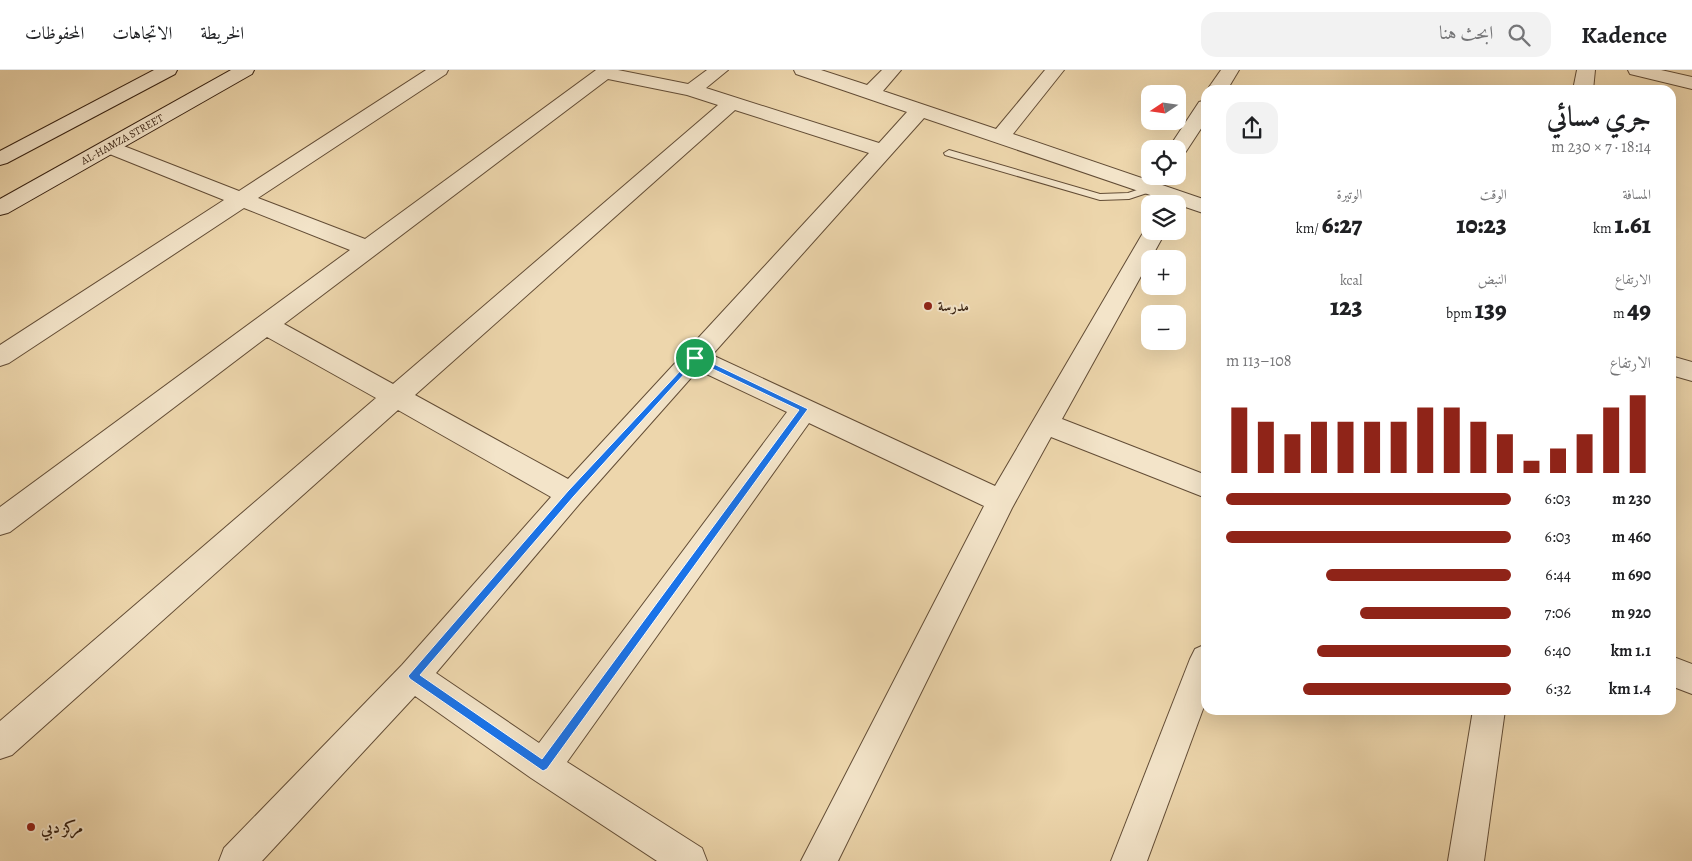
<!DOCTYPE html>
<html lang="ar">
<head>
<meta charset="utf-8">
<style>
	body { margin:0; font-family:Alegreya,Amiri,serif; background:#f2f2f2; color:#202124; direction:rtl; height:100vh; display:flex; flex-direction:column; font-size:19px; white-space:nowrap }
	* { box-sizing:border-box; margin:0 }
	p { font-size:16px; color:#757577 }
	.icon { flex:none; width:28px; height:28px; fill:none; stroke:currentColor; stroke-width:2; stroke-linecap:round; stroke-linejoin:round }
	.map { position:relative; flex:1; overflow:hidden; direction:ltr }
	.panel { position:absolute; left:1201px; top:15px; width:475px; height:630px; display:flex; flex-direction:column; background:#fff; border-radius:15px; box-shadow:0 5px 20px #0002; direction:rtl }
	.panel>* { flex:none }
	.needle { width:32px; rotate:257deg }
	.tools { position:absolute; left:1141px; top:15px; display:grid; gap:10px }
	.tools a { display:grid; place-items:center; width:45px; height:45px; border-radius:10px; background:#fff; box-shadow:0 5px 20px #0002; font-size:25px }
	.pin { position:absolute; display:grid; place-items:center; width:42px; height:42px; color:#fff; margin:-21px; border:2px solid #fff; border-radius:50%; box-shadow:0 1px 5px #0007 }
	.round { display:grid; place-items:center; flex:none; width:52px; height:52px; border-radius:15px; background:#f2f2f2 }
	.summary { display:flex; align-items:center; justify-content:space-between; height:85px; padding:0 25px }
	h1 { font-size:28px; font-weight:800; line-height:38px }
	.metrics { display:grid; grid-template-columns:repeat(3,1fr); gap:8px; height:85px; padding:5px 25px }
	.metrics div { display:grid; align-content:center }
	.metrics b { font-size:25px; font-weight:800 }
	.metrics small { font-size:14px; font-weight:400 }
	.metrics p { font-size:14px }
	.chart { height:140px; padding:10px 25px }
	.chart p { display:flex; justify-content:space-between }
	.chart svg { width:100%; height:90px; margin-top:5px; stroke:#8f2418; stroke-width:6 }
	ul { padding:0 25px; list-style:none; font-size:16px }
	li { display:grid; grid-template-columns:80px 60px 1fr; align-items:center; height:38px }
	li i { height:12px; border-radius:6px; background:#8f2418 }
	header { display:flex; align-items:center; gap:30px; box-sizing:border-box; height:70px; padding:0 25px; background:#fff; border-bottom:1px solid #e0e0e0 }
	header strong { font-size:24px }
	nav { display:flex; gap:28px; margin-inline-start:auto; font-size:18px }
	.search { width:350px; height:45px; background:#f2f2f2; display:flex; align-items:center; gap:12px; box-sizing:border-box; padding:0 18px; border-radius:15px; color:#757577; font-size:19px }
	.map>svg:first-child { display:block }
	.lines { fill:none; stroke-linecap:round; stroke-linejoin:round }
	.lane-casing { stroke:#634d36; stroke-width:2 }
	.street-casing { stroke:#634d36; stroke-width:2 }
	.secondary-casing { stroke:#351f0f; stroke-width:2 }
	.lane { fill:#f3e4c9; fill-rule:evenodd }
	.street { fill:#f3e4c9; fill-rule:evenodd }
	.secondary { fill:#f3e4c9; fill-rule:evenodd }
	.route { fill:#1a73e8; stroke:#fff; fill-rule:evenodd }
	.poi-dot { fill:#8f2418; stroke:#f3e4c9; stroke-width:2 }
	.labels { text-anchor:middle; stroke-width:4; stroke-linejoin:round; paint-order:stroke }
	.far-street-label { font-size:11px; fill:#351f0f; stroke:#f3e4c9 }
	.poi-label { font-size:14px; font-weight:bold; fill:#351f0f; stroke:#f3e4c9; text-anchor:start }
	.near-poi-label { font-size:16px; font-weight:bold; fill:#351f0f; stroke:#f3e4c9; text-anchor:start }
</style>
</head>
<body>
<header>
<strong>Kadence</strong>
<div class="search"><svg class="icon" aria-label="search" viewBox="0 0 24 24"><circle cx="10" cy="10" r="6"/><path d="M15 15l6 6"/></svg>ابحث هنا</div>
<nav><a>الخريطة</a><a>الاتجاهات</a><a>المحفوظات</a></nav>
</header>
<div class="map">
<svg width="1692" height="791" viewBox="0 0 1692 791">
	<rect width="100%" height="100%" fill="#edd6ac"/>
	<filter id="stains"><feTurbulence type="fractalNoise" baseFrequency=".004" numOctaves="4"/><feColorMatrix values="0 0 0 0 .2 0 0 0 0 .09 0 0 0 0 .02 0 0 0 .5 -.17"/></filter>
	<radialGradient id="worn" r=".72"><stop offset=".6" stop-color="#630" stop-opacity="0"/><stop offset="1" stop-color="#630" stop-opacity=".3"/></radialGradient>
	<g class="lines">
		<defs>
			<polygon id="lane" points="949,80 1100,124 1128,123 1152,115 1157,118 1156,120 1129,129 1100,130 945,85 944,83"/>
			<g id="street">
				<path d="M426,0H448L446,4L258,128L365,169L596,0H618L688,14L707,0H728L706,18L879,73L907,42L796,4L794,0H821L867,15L882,0H901L883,21L996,59L1045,0H1064L1013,64L1206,130V144L924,48L712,285L995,416L1147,156L1150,155V161H1166L1062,349L1206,405V428L1051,367L1012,438L838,791H801L984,436L809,353L567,692L702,778L707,791H657L531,708L415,626L262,791H219L224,778L402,595L551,427L398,340L12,685L0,689V651L376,328L267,267L10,462L0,465V437L350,180L244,138L9,293L0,296V275L224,130L102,81L99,77L102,73L109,71L116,73L239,121ZM608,9L687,25L718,35L393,314L284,254ZM735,40L869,83L568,409L415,325ZM698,300L787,342L539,673L436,603L581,432Z"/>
				<polygon points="1221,0 1239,0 1227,20 1207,20"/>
				<polygon points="1577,0 1595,0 1593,20 1573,20"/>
				<polygon points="1628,0 1661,0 1692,7 1692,19 1630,4"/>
				<polygon points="1206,30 1206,51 1185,83 1178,85 1178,79 1168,79 1199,32"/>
				<polygon points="1671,286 1692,292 1692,311 1671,305"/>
				<polygon points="1206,574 1206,631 1147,791 1111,791 1190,589 1195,579"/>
				<polygon points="1671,586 1692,594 1692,624 1671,616"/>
				<polygon points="1473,640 1505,640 1484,791 1448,791"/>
			</g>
			<g id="secondary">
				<polygon points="154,0 177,0 175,4 7,93 0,95 0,81"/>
				<polygon points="231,0 254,0 252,4 8,143 0,145 0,129"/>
			</g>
		</defs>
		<use href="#lane" class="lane-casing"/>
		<use href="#street" class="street-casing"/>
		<use href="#secondary" class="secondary-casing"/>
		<use href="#lane" class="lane"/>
		<use href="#street" class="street"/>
		<use href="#secondary" class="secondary"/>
	</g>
	<path class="route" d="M695,285L808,339L547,699L543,701L410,609L408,606L568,421ZM696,291L799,340L542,689L420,605L574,426Z"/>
	<g class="poi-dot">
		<circle cx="928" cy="236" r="5"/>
		<circle cx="31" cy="757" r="5"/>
	</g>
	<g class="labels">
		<g class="far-street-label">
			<text transform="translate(122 69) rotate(-29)" y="4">AL-HAMZA STREET</text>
		</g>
		<g class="poi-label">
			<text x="938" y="241">مدرسة</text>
		</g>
		<g class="near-poi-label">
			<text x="41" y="763">مركز دبي</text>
		</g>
	</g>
	<rect width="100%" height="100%" filter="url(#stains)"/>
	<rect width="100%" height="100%" fill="url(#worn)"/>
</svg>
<div class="tools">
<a><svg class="needle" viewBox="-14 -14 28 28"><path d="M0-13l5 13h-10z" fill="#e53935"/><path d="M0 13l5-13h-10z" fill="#757577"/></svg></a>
<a><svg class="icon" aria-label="locate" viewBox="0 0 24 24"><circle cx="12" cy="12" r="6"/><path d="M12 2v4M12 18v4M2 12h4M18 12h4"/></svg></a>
<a><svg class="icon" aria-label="layers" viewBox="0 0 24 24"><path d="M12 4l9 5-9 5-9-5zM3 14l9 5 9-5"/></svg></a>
<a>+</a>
<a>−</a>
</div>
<div class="pin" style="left:695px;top:288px;background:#1e9e55"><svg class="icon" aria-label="arrive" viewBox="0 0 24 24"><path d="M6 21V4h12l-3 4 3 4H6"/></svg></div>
<section class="panel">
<div class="summary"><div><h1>جري مسائي</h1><p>18:14 · 7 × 230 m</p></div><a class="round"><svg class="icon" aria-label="share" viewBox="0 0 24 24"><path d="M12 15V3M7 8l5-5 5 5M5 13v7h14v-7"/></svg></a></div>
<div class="metrics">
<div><p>المسافة</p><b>1.61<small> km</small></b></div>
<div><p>الوقت</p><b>10:23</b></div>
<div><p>الوتيرة</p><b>6:27<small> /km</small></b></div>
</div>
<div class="metrics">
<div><p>الارتفاع</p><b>49<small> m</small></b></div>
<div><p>النبض</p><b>139<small> bpm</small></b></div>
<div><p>kcal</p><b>123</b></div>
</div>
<div class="chart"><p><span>الارتفاع</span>108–113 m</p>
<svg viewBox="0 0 160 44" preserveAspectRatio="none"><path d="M5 44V12M15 44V19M25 44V25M35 44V19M45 44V19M55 44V19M65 44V19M75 44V12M85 44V12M95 44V19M105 44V25M115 44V38M125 44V32M135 44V25M145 44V12M155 44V6"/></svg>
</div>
<ul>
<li><b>230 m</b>6:03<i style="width:100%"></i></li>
<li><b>460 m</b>6:03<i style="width:100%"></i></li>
<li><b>690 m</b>6:44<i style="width:65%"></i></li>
<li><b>920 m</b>7:06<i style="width:53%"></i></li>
<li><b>1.1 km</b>6:40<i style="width:68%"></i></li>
<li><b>1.4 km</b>6:32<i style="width:73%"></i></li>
</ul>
</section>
</div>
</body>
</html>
